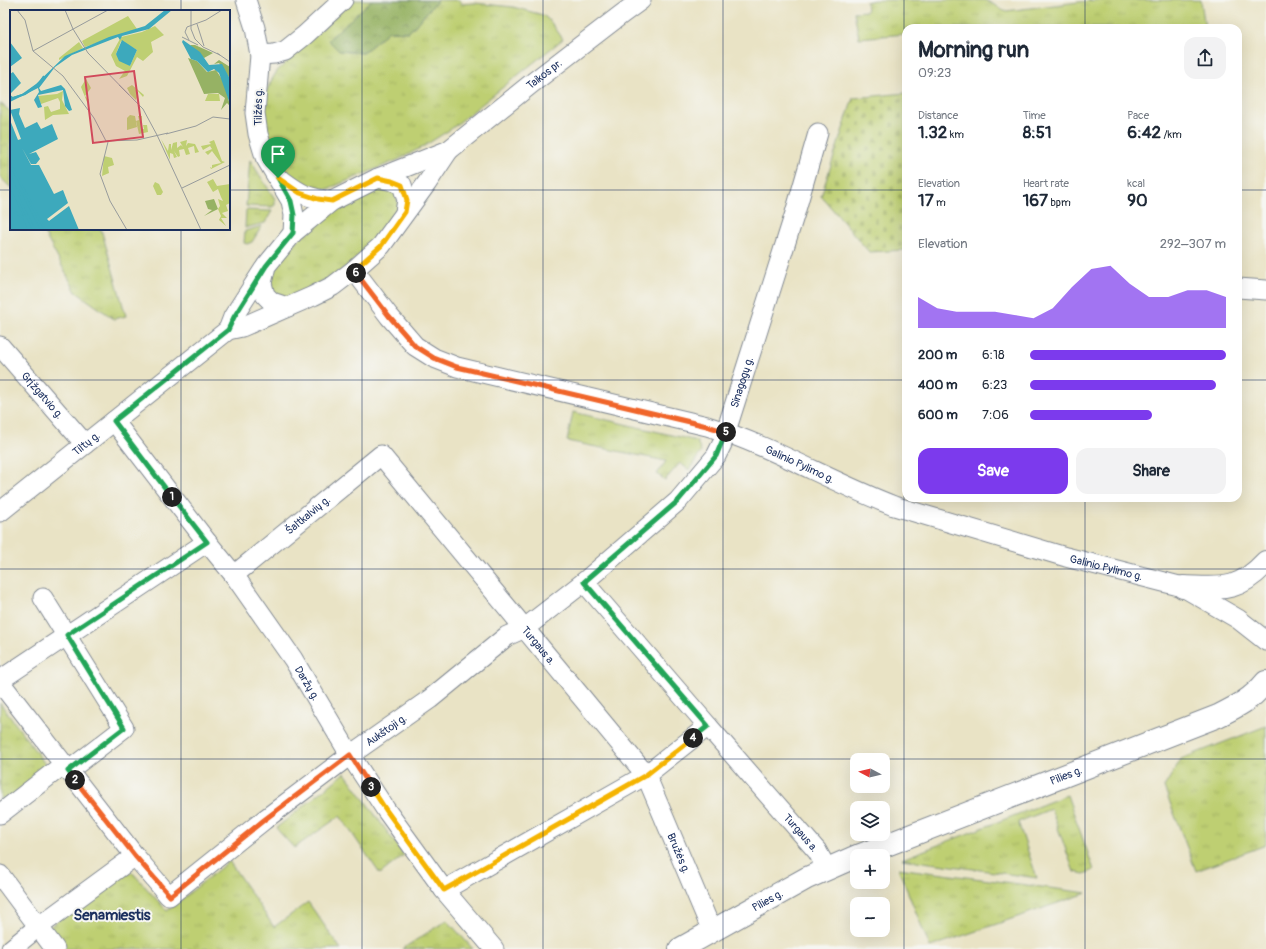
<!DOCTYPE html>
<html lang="en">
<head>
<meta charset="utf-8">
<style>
	body { margin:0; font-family:Pangolin,sans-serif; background:#f2f2f3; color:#1f2937; height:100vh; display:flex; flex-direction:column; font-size:15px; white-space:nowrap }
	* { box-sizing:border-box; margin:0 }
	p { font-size:13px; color:#747a83 }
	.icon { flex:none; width:22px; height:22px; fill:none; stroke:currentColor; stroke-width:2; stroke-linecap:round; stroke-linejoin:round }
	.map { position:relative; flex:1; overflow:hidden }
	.sheet { position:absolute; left:902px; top:24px; width:340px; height:478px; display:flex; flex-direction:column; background:#fff; border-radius:12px; box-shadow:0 4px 16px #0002 }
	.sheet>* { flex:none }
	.needle { width:26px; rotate:277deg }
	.tools { position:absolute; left:850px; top:753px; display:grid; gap:8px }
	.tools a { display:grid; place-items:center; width:40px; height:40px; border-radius:8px; background:#fff; box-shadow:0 4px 16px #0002; font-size:20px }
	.pin { position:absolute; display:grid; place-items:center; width:34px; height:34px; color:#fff; margin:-41px -17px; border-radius:50% 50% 50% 0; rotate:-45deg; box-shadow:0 0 4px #0007 }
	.pin .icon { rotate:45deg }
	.km { position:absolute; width:20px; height:20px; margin:-10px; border-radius:50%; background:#222; color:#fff; font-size:11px; line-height:20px; text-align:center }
	.round { display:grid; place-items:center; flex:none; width:42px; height:42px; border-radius:12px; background:#f2f2f3 }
	.head { display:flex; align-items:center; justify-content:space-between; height:68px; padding:0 16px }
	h1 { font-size:22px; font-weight:800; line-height:30px }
	.metrics { display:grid; grid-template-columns:repeat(3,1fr); gap:6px; height:68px; padding:4px 16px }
	.metrics div { display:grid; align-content:center }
	.metrics b { font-size:17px; font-weight:800 }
	.metrics small { font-size:11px; font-weight:400 }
	.metrics p { font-size:11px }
	.chart { height:112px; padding:8px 16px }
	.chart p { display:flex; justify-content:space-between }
	.chart svg { width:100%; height:72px; margin-top:4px; fill:#7c3aed; opacity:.7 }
	.primary-button { display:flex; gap:8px; margin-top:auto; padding:8px 16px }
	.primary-button a { flex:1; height:46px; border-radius:12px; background:#7c3aed; color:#fff; font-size:16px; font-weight:800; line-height:46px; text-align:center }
	.primary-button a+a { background:#f2f2f3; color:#1f2937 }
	ul { padding:0 16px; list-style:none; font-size:13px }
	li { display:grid; grid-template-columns:64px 48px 1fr; align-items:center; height:30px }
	li i { height:10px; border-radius:5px; background:#7c3aed }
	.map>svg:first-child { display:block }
	.grass { fill:url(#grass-tufts); stroke:#6c7f68 }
	.forest { fill:url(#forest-crowns); stroke:#587061 }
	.cemetery { fill:url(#cemetery-stones); stroke:#6c7f68 }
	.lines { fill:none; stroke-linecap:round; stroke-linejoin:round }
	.minor-casing { stroke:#828992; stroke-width:21 }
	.major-casing { stroke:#828992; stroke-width:24 }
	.minor { stroke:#fff; stroke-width:19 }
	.major { stroke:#fff; stroke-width:22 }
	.split-1-casing { stroke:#fff; stroke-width:8 }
	.split-2-casing { stroke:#fff; stroke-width:8 }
	.split-3-casing { stroke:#fff; stroke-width:8 }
	.split-4-casing { stroke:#fff; stroke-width:8 }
	.split-5-casing { stroke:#fff; stroke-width:8 }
	.split-6-casing { stroke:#fff; stroke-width:8 }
	.split-7-casing { stroke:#fff; stroke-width:8 }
	.split-1 { stroke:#22a559; stroke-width:5 }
	.split-2 { stroke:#22a559; stroke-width:5 }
	.split-3 { stroke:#f0652b; stroke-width:5 }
	.split-4 { stroke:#f5b400; stroke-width:5 }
	.split-5 { stroke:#22a559; stroke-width:5 }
	.split-6 { stroke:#f0652b; stroke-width:5 }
	.split-7 { stroke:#f5b400; stroke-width:5 }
	.grid { fill:none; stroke:#1b2f5e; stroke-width:1; stroke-opacity:0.55 }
	.labels { text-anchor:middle; stroke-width:4; stroke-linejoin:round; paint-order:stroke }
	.street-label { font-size:11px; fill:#1b2f5e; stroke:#f6f6f2 }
	.district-label { font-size:15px; font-weight:bold; fill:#1b2f5e; stroke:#f6f6f2 }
	.inset-river { fill:none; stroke:#3da9bc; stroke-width:2 }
	.inset-road { fill:none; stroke:#979b9c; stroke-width:1 }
	.view { fill:#d1495b; fill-opacity:0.15; stroke:#d1495b; stroke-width:2 }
	.inset-edge { fill:none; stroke:#1b2f5e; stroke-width:2 }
</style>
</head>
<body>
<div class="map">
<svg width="1266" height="949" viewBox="0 0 1266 949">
	<defs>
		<pattern id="grass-tufts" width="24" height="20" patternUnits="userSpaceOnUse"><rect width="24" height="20" fill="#becf72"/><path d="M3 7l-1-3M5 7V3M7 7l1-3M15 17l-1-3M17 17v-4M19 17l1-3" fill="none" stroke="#a3b265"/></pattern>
		<pattern id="forest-crowns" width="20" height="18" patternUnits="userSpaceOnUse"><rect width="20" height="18" fill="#96b264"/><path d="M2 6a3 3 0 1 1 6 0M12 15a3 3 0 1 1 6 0" fill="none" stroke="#7a9156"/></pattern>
		<pattern id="cemetery-stones" width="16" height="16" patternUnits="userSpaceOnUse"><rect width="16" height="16" fill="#becf72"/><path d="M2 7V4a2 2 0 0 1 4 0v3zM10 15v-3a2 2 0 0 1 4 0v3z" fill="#a3b265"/></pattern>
	</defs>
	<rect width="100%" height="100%" fill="#f6f6f2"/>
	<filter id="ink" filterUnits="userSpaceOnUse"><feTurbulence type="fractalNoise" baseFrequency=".025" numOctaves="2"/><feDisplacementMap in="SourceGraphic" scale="8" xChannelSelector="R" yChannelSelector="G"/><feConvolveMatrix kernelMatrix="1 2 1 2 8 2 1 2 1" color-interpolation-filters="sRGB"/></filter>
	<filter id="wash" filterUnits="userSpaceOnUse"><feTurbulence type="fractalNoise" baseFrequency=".012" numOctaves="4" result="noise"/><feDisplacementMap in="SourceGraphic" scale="16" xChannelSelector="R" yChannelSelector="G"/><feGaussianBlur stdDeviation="0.9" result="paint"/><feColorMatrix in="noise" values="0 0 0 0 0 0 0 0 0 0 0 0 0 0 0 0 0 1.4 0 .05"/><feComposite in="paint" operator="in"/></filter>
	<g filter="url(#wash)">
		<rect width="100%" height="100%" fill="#e9e3c5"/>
		<g class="grass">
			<path d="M353,0H372L329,40L340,51L363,53L389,31L409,32L438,0H460L462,4L474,3L513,7L543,15L550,21L563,39L451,129L424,146L400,159L325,190C303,193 287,174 276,157C274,153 270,149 268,144C265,135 263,123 263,114C262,97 269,83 278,70Z"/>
			<polygon points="874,0 985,0 1006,11 1095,0 1201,0 1205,28 906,28 906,34 859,38 854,12 867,11 866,2"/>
			<polygon points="0,103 11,112 11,188 0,177"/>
			<polygon points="250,160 275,199 275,205 272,207 246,206"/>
			<polygon points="382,186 396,193 399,208 384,229 351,263 333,276 285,299 275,297 268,279 295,242 342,204"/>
			<polygon points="246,210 272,211 265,223 245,228"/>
			<polygon points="262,226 252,242 247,244 244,243 245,231"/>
			<polygon points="42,229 101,229 126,316 114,319 76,292"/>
			<polygon points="573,412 697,441 701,452 689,470 680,463 665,480 657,474 666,461 567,441"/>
			<polygon points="0,703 48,768 0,805"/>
			<polygon points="1266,726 1266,845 1196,871 1164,787 1181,759"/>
			<polygon points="345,773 404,855 380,874 340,816 294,848 276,828"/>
			<polygon points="1067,795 1094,870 1084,874 1074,872 1051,809 1018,822 1037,878 902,859"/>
			<polygon points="229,861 274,927 308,902 341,949 63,949 48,928 106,884 132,872 167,911"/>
			<polygon points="898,868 1087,893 930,947"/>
			<polygon points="447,920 473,949 402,949"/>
		</g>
		<polygon class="forest" points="372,0 438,0 409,32 389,31 363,53 339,51 328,40"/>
		<polygon class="cemetery" points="906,93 906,250 869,252 821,196 853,98"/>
	</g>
	<g filter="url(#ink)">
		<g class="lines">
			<defs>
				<g id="minor">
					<polyline points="246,0 255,28 260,55 255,113 258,134 265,157 291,201 294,215 293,233"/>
					<polyline points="260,55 274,54 285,51 305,35 343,0"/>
					<polyline points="378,178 393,181 402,185 407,200 405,212"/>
					<path d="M283,181C302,195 308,198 332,201"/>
					<path id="s1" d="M354,270L389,316L415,346L434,358L457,367L707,426C772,446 831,482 894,506L1066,557L1183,587L1238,619L1266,641"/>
					<polyline points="1238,288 1266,290"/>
					<path id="s2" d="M287,307L272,302L265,295L262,283L266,266L293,233L332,201L378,178L449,150L531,84L622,14L641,0"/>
					<polyline points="228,330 233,317 264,269"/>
					<path id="s3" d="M0,346L85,444"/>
					<path id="s4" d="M114,421L207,542L234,575L293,659L350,755L386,810L444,890L494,949"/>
					<path id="s5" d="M0,512L228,330L242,327L313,296L333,286L354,270L381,246L427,183L449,150"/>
					<path id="s6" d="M234,575L381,455L646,775L712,931"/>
					<polyline points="584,582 708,726"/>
					<polyline points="43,598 124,728 68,771"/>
					<polyline points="0,680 207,542"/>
					<path id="s7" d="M0,682L135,856L169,896L264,820L350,755L430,699L507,636L525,628L584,582L678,501L716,456L722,444L795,213L818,133"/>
					<polyline points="0,814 63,765"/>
					<polyline points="0,875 55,949"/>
					<path id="s8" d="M444,890L646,775L708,726L817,851L827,869"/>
					<polyline points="11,949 38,927 135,856"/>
				</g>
				<g id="major">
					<path d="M1183,587C1221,588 1237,593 1266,562"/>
					<path id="s9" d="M858,856L1218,716C1238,706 1252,699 1266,682"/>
					<path id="s10" d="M680,949L807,878L857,856"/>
				</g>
			</defs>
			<use href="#minor" class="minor-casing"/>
			<use href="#major" class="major-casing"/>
			<use href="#minor" class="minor"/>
			<use href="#major" class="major"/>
		</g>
	</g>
	<g class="lines" filter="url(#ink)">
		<defs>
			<polyline id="split-1" points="172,497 114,421 228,330 234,317 266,266 293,233 294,215 291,201 278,178"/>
			<polyline id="split-2" points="75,780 68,771 124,728 67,635 207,542 172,497"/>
			<polyline id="split-3" points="75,780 135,856 170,896 264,820 350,755 371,787"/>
			<polyline id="split-4" points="371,787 386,810 444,890 646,775 693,738"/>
			<polyline id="split-5" points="693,738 708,726 584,582 678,501 716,456 726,432"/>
			<polyline id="split-6" points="356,273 389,316 415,346 434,358 457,367 707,426 726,432"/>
			<polyline id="split-7" points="278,178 300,193 318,199 332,201 378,178 392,181 402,185 407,200 405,212 381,246 354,270 356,273"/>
		</defs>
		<use href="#split-1" class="split-1-casing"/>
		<use href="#split-2" class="split-2-casing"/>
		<use href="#split-3" class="split-3-casing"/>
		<use href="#split-4" class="split-4-casing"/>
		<use href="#split-5" class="split-5-casing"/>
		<use href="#split-6" class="split-6-casing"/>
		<use href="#split-7" class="split-7-casing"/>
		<use href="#split-1" class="split-1"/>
		<use href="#split-2" class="split-2"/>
		<use href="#split-3" class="split-3"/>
		<use href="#split-4" class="split-4"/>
		<use href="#split-5" class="split-5"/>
		<use href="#split-6" class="split-6"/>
		<use href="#split-7" class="split-7"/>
	</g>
	<path class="grid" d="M181,0V11M362,0V949M543,0V949M723,0V949M904,0V949M1085,0V28M0,190H11M229,190H906M1238,190H1266M181,229V949M0,380H906M1238,380H1266M1085,498V949M0,569H1266M0,759H1266"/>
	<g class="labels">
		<g class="street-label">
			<text dy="4" stroke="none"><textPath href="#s2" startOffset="398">Taikos pr.</textPath></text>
			<text transform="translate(258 107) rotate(-89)" y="4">Tilžės g.</text>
			<text dy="4" stroke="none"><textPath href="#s7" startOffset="1055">Sinagogų g.</textPath></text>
			<text dy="4" stroke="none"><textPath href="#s3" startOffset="65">Grįžgatvio g.</textPath></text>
			<text dy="4" stroke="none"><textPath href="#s5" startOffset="110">Tiltų g.</textPath></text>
			<text dy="4" stroke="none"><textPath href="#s1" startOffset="502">Galinio Pylimo g.</textPath></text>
			<text dy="4" stroke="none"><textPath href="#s6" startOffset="95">Šaltkalvių g.</textPath></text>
			<text dy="4" stroke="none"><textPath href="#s1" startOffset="826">Galinio Pylimo g.</textPath></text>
			<text dy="4" stroke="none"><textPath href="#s6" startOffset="437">Turgaus a.</textPath></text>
			<text dy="4" stroke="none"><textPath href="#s4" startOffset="326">Daržų g.</textPath></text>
			<text dy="4" stroke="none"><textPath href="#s7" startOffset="546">Aukštoji g.</textPath></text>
			<text dy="4" stroke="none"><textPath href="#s9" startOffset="223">Pilies g.</textPath></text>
			<text dy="4" stroke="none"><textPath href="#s8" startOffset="453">Turgaus a.</textPath></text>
			<text dy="4" stroke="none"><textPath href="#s6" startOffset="690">Bružės g.</textPath></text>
			<text dy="4" stroke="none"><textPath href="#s10" startOffset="100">Pilies g.</textPath></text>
		</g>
		<g class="district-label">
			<text x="112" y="920">Senamiestis</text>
		</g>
	</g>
	<g transform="translate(10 10)">
		<rect width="220" height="220" fill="#e9e3c5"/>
		<path d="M118,6L127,19L75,37L72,31ZM145,16L154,25L141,32L143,42L133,51L127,47L117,66L109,69L115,61L106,56L101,45L111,27L132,22ZM111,31L127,40L120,56L106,44ZM69,32L73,38L49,50V48ZM76,69L81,78L75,86L79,90L77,92L71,77ZM122,75L134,85L133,87L125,78L128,84L126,90L120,84L117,78ZM53,81L52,90L59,104L43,105L35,110L34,97L38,96L41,102L50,99V92L48,88L31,94L28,86L47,84ZM128,106H132V119H134L133,115H137L138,122L129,124L126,111L129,110ZM151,129L158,141L159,134H161V140L163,133L167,132V138L171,135L173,137L170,132L177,130L176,136L178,133L185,134L189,142L185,143L184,136L178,138L180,144L176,145L174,139L169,140L170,146L168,147L164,141L167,147L164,148L163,144L160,143V150ZM204,130L212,151L215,152L201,159L200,157L202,158V155L211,153L202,141L198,145L195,142L202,139L200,136L193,140L191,136L201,134L199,132ZM94,146L102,148L104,155L98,157L99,163L92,166ZM203,169L207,176L220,174V193L216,195L218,201L212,203L217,208H211L216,216L209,210L211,206L208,199L210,196L208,189L213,191L211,187L208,179L203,182L197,172Z" fill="#becf72" fill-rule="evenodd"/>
		<path d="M180,35H185L203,43L194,48ZM178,48L187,51L197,62L206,60L215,74L220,96L217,93L211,100L215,88L208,83L194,84ZM209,50L220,57V69L209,53L204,54ZM204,189L208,199L194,206L202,200L198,199L195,191Z" fill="#96b264"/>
		<path d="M120,105L125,106L127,117L117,120V108Z" fill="#becf72"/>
		<path d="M198,84H209L210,91H195ZM145,172L149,174L153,182L151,185H147L143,176Z" fill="#becf72"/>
		<path d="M155,0H162L139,19L112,26L110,30L108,27L62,45L45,57L29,78L31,81L51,75L55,79L62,100L59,101L55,96L53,80L28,85L32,97L28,98L24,90L29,82L28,78L0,92V85L3,87L12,84L26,74L55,46L99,27L135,16ZM112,30L127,40L120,56L109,51L106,44ZM173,30L190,42L199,55L212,54L220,69V94L209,63L204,59L198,62L187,51L181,49L172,32ZM0,32L12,48L0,57ZM3,62L11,73L0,84V64ZM10,98L9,104L15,118L27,112L31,119L42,114L48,129L19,144L26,142L30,149L26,154H21L12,138L21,155H29L44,184L53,180L58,193L37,209L39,211L59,196L69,220H1L0,110L8,130L11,129L0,100Z" fill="#3da9bc"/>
		<path class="inset-river" d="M0,89L15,84L27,76L34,66M0,153L35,220M0,158L32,220M0,162L29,220M0,167L27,220M0,171L24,220M0,175L21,220M0,199L14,208L19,220"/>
		<path class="inset-road" d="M7,0L15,10L23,41L53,66L84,108L96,131L127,130L158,123M55,0L63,19M181,0V19L185,29L193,37L210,45M187,14L194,36M63,19L78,43L133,99L147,125M172,27L188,35M179,30L175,22L177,17L196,10L212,0M23,41L98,0M207,43L220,52M109,75L119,85M156,124L186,116L203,107L220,109M147,125L191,220M98,132L90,164L100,191L117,220M172,178L220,155"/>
		<path class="view" d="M124,61L133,127L83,133L75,67Z"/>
		<rect width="220" height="220" class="inset-edge"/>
	</g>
</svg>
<div class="tools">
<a><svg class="needle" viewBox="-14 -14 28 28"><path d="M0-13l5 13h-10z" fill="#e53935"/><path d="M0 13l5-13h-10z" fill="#747a83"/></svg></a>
<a><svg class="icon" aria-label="layers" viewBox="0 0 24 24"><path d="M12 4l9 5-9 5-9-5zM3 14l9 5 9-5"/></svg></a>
<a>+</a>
<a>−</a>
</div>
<div class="pin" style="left:278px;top:178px;background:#1e9e55"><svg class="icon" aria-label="arrive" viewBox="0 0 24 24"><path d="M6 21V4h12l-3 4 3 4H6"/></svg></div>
<b class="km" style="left:172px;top:497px">1</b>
<b class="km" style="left:75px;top:780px">2</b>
<b class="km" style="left:371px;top:787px">3</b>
<b class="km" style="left:693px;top:738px">4</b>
<b class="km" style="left:726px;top:432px">5</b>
<b class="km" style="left:356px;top:273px">6</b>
<section class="sheet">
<div class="head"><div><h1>Morning run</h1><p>09:23</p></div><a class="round"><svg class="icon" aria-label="share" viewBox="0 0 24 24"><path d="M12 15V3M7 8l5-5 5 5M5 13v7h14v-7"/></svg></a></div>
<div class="metrics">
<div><p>Distance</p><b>1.32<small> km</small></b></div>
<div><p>Time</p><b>8:51</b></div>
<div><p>Pace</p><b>6:42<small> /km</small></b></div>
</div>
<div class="metrics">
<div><p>Elevation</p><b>17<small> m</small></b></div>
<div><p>Heart rate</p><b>167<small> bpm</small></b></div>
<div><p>kcal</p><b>90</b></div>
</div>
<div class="chart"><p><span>Elevation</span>292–307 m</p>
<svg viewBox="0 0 160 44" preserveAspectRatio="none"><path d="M0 44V25L10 32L20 34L30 34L40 34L50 36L60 38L70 32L80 19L90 8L100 6L110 17L120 25L130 25L140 21L150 21L160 25V44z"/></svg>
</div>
<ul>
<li><b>200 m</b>6:18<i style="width:100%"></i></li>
<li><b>400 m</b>6:23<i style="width:95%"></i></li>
<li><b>600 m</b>7:06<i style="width:62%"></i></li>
</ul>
<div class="primary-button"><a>Save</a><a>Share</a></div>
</section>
</div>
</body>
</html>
